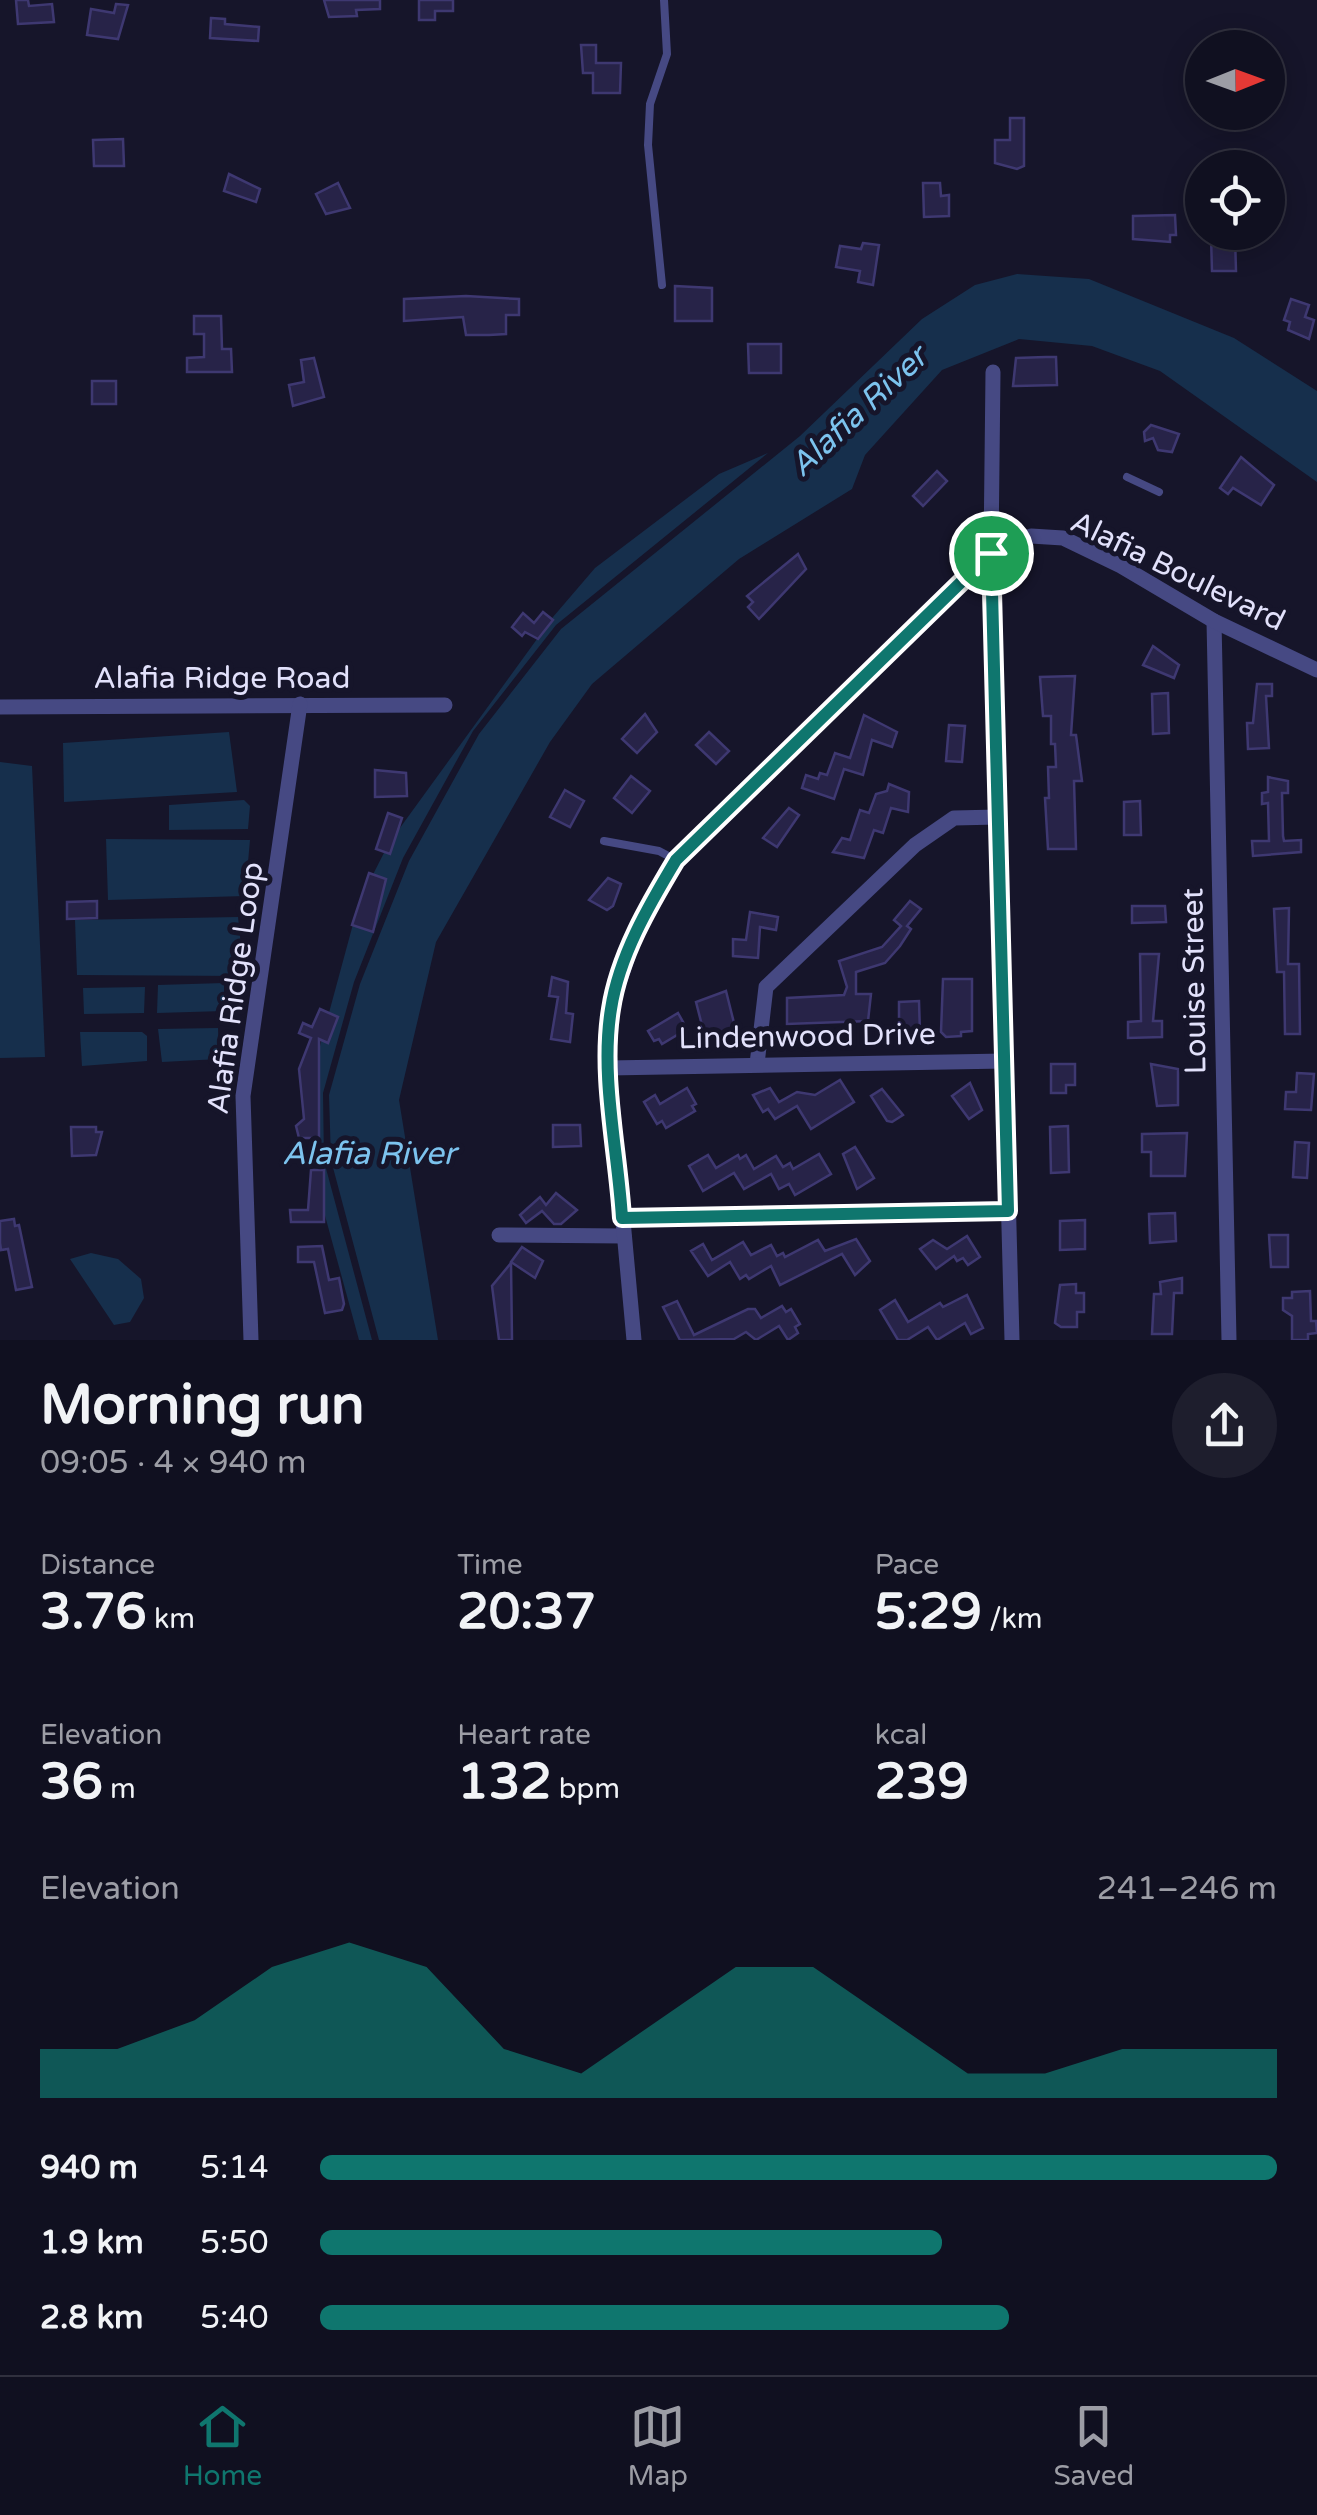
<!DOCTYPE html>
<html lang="en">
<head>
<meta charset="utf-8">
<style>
	body { margin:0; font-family:"Varela Round",sans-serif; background:#1e1e2d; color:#f1f3f6; height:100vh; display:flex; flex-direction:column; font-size:38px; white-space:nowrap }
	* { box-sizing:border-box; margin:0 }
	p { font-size:32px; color:#9c9da5 }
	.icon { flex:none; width:55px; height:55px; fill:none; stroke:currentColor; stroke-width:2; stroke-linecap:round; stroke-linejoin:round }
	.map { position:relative; height:1340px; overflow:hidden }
	.sheet { display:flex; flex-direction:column; background:#101020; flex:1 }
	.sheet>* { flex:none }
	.needle { width:65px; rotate:89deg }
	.fabs { position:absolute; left:1185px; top:30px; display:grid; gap:20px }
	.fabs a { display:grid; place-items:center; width:100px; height:100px; border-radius:50%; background:#101020; box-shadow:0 5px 25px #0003,0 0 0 2px #30303e; font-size:50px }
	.pin { position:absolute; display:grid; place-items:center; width:85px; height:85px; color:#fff; margin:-42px; border:5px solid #fff; border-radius:50%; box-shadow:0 2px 10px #0007 }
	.round { display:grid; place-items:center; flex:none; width:105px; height:105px; border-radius:52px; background:#1e1e2d }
	.overview { display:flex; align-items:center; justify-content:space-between; height:170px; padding:0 40px }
	h1 { font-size:55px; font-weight:800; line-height:75px }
	.metrics { display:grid; grid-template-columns:repeat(3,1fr); gap:15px; height:170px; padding:10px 40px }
	.metrics div { display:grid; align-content:center }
	.metrics b { font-size:50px; font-weight:800 }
	.metrics small { font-size:28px; font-weight:400 }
	.metrics p { font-size:28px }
	.chart { height:280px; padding:20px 40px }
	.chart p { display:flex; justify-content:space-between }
	.chart svg { width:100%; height:180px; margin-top:10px; fill:#0f766e; opacity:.7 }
	ul { padding:0 40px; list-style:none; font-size:32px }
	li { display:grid; grid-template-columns:160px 120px 1fr; align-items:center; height:75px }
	li i { height:25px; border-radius:12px; background:#0f766e }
	.tab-bar { display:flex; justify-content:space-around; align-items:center; height:140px; border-top:2px solid #30303e; background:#101020; font-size:28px; color:#9c9da5 }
	.tab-bar a { display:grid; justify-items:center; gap:5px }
	.tab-bar .on { color:#0f766e }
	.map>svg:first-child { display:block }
	.water { fill:#162f4c }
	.building { fill:#272348; stroke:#3e3871; stroke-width:2.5 }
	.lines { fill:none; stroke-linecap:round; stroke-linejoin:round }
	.service { stroke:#464983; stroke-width:8 }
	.minor { stroke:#464983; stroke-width:15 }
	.route-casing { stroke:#fff; stroke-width:20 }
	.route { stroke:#0f766e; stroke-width:12 }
	.labels { text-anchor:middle; stroke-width:10; stroke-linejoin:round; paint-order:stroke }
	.street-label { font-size:30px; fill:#e2e1fb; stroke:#16152a }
	.water-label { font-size:32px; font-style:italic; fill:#7cc3ee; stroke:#16152a }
</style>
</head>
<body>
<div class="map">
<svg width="1317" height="1340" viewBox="0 0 1317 1340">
	<rect width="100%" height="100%" fill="#16152a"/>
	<g class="water">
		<polygon points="1017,274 1089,279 1234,338 1317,391 1317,482 1160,371 1092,346 1019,339 942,370 865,455 852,489 739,559 592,684 550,742 436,942 399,1100 438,1340 379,1340 331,1160 329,1095 360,984 409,861 479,734 561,629 800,436 922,319 975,285"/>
		<polygon points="768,453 556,625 473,731 403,858 354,982 323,1093 324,1161 372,1340 359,1340 318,1190 314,1122 320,1046 359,902 389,843 553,617 595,568 719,474"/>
		<polygon points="229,732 237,792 64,802 63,743"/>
		<polygon points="0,762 32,766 45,1057 0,1058"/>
		<polygon points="244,800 250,806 248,829 169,830 169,805"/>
		<polygon points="106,839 250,840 245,896 108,900"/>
		<polygon points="238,917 244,976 77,975 75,920"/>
		<polygon points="224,983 224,1011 157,1013 158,985"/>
		<polygon points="145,987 144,1013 84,1014 83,988"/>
		<polygon points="218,1028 219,1059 162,1062 158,1029"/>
		<polygon points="80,1032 142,1032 147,1036 147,1061 82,1066"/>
		<polygon points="91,1253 118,1259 141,1279 144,1298 130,1322 114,1325 70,1259"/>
	</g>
	<g class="building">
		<polygon points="16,0 28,0 29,6 52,4 54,22 18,24"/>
		<polygon points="324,0 380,0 380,9 356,10 357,16 329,17"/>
		<polygon points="419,0 453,0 453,11 435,11 435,20 419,20"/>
		<polygon points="116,4 128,5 118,39 87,35 91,9 114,13"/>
		<polygon points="211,18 225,19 225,24 259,27 258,41 210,38"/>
		<polygon points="581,45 596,45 596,63 621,63 620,93 593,93 593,73 583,73"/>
		<polygon points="1010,118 1024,118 1024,166 1017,169 995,163 995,140 1010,140"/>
		<polygon points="123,139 124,166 94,166 93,140"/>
		<polygon points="229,174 260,189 256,202 224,191"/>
		<polygon points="338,183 350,208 326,214 316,194"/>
		<polygon points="923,183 940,183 941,196 949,195 949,216 924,217"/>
		<polygon points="1175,215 1176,235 1170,235 1170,242 1133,239 1133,216"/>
		<polygon points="1211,237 1235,237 1236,271 1212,271"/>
		<polygon points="863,243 879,245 873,285 858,282 860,271 836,267 840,246 861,249"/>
		<polygon points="675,286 712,288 712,321 675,321"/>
		<polygon points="466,296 519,299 519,315 506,315 506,334 489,335 466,335 463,317 404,321 404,299"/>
		<polygon points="1291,299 1309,305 1305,317 1314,320 1309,339 1288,330 1290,322 1284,320"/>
		<polygon points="194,316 221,316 222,349 231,349 232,372 187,372 187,358 204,357 204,334 194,334"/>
		<polygon points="748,344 781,344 781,373 749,373"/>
		<polygon points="1046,357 1056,357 1057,385 1013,386 1016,358"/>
		<polygon points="314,358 324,397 293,406 289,385 304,382 301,360"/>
		<rect x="92" y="381" width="24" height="23"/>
		<polygon points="1151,425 1179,434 1172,452 1158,450 1153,438 1145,441 1144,432"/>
		<polygon points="1241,457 1274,485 1261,505 1233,488 1228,494 1220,488"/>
		<polygon points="937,471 947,481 923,506 913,496"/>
		<polygon points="798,554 806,569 759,619 748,607 753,602 747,596"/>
		<polygon points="543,612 553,620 538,639 525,632 522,636 512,627 523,613 534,623"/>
		<polygon points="1153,646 1179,665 1174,678 1143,665"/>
		<polygon points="1075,676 1071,735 1076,735 1082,781 1074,781 1076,849 1048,849 1045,798 1049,798 1048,767 1056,767 1055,744 1051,744 1051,716 1043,716 1040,677"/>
		<polygon points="1257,684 1272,684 1272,696 1266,696 1269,748 1248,749 1247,723 1253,723"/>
		<polygon points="1168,693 1169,733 1153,734 1152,694"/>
		<polygon points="645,714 657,732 637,753 622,739"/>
		<polygon points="864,715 897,732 892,747 872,740 863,775 844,769 834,799 802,788 806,775 818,779 820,773 827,775 835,753 850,758"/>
		<polygon points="949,725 965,726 962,762 946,761"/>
		<polygon points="709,732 729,751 716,764 696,745"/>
		<polygon points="375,770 406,773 407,796 375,797"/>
		<polygon points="631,776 650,791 632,813 614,798"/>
		<polygon points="1268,777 1288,781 1288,793 1282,793 1283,836 1284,841 1301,840 1301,852 1253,856 1252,841 1269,841 1268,803 1262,804 1262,793 1268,792"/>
		<polygon points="889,784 909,792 908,812 891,808 883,833 874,830 864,858 833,852 842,838 850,840 860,810 869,813 876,794 887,791"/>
		<polygon points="565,790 584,801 570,827 550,817"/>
		<polygon points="1140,801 1141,835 1124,835 1124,802"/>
		<polygon points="789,808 799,815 777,847 763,838"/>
		<polygon points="388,813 402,818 390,854 376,849"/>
		<polygon points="369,873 386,879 373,932 352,925"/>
		<polygon points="608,878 621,884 613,906 607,910 589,900"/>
		<polygon points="97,901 97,918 67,919 67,902"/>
		<polygon points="910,901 921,909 907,926 911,929 900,946 885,963 856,972 856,994 871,994 868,1021 787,1024 787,998 844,995 847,987 839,961 882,947 901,926 894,920"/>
		<polygon points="1132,906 1165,906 1166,922 1132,923"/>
		<polygon points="1289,908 1288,964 1299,964 1300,1034 1285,1034 1284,972 1277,972 1274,909"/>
		<polygon points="750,912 778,917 776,930 760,927 758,958 733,956 733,939 746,940"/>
		<polygon points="1140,954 1159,954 1153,1021 1162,1021 1162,1037 1128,1038 1128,1022 1141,1021"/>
		<polygon points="552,977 568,982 566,1013 573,1014 570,1042 551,1039 558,997 549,996"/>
		<polygon points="943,979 972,979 972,1031 961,1032 961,1036 946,1037 941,1032"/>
		<polygon points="726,991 736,1031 706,1041 696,1002"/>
		<polygon points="919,1001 920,1034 899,1035 899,1002"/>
		<polygon points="320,1009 338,1017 328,1043 319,1039 319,1138 299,1138 296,1126 304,1119 299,1069 311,1038 299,1033 303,1023 312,1027"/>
		<polygon points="678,1013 687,1029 662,1044 659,1039 654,1041 648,1031"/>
		<polygon points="1051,1064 1075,1064 1075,1085 1066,1085 1066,1093 1051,1093"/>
		<polygon points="1151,1064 1178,1069 1178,1105 1157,1106"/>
		<polygon points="1297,1073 1314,1074 1311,1110 1285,1109 1286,1092 1296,1092"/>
		<polygon points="840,1080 854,1102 811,1129 797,1106 775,1119 768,1109 763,1112 753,1095 770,1088 779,1102 797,1092 815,1095"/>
		<polygon points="970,1083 982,1110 969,1119 952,1096"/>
		<polygon points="687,1088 696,1104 692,1106 695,1111 666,1128 662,1121 657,1124 644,1102 655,1095 660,1104"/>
		<polygon points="882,1089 903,1115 892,1122 887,1121 871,1096"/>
		<polygon points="553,1125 580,1125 581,1146 553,1147"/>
		<polygon points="1068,1126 1069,1172 1051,1173 1050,1127"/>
		<polygon points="71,1127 96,1127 96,1132 102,1132 96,1155 72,1156"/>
		<polygon points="1187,1133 1185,1176 1151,1176 1151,1152 1142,1152 1142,1134"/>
		<polygon points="1295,1142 1309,1143 1307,1178 1293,1177"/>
		<polygon points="855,1147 874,1178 857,1189 843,1154"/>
		<polygon points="819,1154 831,1174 795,1195 789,1184 779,1189 771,1174 744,1189 734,1173 703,1191 689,1166 708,1155 716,1168 738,1155 740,1159 746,1155 754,1169 776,1156 783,1167 790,1163 793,1169"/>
		<polygon points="311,1170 324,1170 324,1222 291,1222 290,1210 308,1210"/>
		<polygon points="556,1193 577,1210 561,1224 554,1224 542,1211 526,1223 520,1215 540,1197 546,1205"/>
		<polygon points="1175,1213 1176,1241 1150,1243 1149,1214"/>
		<polygon points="14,1219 15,1226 19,1225 32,1287 16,1290 8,1249 1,1250 0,1243 0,1221"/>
		<polygon points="1085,1220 1085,1249 1060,1250 1060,1221"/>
		<polygon points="1269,1235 1288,1235 1288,1267 1271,1267"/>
		<polygon points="967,1236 980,1257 968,1265 963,1258 957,1261 954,1256 936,1269 920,1249 933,1240 947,1249"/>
		<polygon points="856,1239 870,1261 855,1275 842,1254 780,1285 771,1266 749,1279 746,1275 740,1279 730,1262 708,1276 691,1251 703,1244 712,1260 743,1242 751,1255 771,1245 777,1256 783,1253 785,1257 818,1240 825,1251"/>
		<polygon points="322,1246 329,1280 339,1278 344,1304 342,1310 325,1313 314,1262 298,1262 298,1247"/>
		<polygon points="522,1247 543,1261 535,1278 511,1262"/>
		<polygon points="511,1263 512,1340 499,1340 492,1286"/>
		<polygon points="1182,1278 1182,1293 1174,1293 1172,1334 1152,1334 1154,1294 1161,1294 1160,1282"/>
		<polygon points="1076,1284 1076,1293 1084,1293 1084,1312 1077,1312 1077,1327 1061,1327 1055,1323 1060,1285"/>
		<polygon points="1310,1291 1311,1321 1316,1321 1317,1333 1308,1334 1308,1340 1292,1340 1292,1316 1283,1310 1283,1298 1292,1298 1292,1292"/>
		<polygon points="967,1295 983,1328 971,1334 965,1323 937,1340 928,1327 907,1340 898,1340 880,1310 895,1300 908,1322 940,1303 943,1307"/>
		<polygon points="677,1301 694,1335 748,1309 755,1309 761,1318 782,1306 786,1312 791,1309 800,1324 795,1327 798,1333 788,1340 779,1326 756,1340 746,1332 734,1339 680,1340 663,1307"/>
	</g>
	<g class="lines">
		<g class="service">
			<polyline points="662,285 648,145 650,104 667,54 664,0"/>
			<polyline points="1127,477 1159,492"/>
			<polyline points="604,841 659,851 676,860"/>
		</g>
		<g class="minor">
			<polyline points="993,372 991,553 1012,1340"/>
			<polyline points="1214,621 1229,1340"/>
			<polyline points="0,707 445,705"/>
			<polyline points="757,1064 766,987 915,845 954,818 998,817"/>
			<polyline points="609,1068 1005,1061"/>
			<polyline points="622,1218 1008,1211"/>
			<polyline points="499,1235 624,1236"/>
			<polyline points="251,1340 243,1096 300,704"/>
			<polyline points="634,1340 609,1068 610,1009 638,927 676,860 991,553 1031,536 1063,538 1121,566 1214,621 1317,670"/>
		</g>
	</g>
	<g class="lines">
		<defs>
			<path id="route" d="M991,553L1008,1211L622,1218C618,1151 600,1076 611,1009C619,956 649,905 676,860Z"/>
		</defs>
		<use href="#route" class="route-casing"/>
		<use href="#route" class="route"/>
	</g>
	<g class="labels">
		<g class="street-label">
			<text transform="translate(1178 571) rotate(26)" y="10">Alafia Boulevard</text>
			<text x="222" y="688">Alafia Ridge Road</text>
			<text transform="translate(1194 981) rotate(-91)" y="10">Louise Street</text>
			<text transform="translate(235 988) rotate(-82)" y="10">Alafia Ridge Loop</text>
			<text transform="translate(807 1036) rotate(-1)" y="10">Lindenwood Drive</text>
		</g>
		<g class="water-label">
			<text transform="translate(858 411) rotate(-43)" y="11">Alafia River</text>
			<text x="369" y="1164">Alafia River</text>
		</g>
	</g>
</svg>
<div class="fabs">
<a><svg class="needle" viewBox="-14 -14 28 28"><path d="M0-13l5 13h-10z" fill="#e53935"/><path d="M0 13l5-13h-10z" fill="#9c9da5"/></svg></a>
<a><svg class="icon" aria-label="locate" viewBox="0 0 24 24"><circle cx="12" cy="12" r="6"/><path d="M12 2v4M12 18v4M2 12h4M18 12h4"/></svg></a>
</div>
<div class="pin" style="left:991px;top:553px;background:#1e9e55"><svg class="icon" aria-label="arrive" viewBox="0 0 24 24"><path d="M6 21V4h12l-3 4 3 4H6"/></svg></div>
</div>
<section class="sheet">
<div class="overview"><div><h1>Morning run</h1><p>09:05 · 4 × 940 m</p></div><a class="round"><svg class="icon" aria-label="share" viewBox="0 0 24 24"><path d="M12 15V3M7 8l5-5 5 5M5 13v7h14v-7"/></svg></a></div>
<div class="metrics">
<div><p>Distance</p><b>3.76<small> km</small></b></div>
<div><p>Time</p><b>20:37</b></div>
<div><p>Pace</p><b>5:29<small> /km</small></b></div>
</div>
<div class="metrics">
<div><p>Elevation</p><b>36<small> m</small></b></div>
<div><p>Heart rate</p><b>132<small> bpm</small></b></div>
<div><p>kcal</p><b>239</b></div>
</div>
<div class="chart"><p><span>Elevation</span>241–246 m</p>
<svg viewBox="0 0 160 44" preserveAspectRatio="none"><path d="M0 44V32L10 32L20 25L30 12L40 6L50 12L60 32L70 38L80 25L90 12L100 12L110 25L120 38L130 38L140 32L150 32L160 32V44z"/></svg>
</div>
<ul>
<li><b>940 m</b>5:14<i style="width:100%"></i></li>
<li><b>1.9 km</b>5:50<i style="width:65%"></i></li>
<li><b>2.8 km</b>5:40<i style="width:72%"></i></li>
</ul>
</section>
<nav class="tab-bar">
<a class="on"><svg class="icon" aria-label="home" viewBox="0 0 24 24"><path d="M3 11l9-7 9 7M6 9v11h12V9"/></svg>Home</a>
<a><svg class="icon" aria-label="map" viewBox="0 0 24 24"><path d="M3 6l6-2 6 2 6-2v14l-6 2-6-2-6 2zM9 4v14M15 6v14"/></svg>Map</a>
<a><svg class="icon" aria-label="saved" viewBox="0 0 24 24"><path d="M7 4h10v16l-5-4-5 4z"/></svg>Saved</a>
</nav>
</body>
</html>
